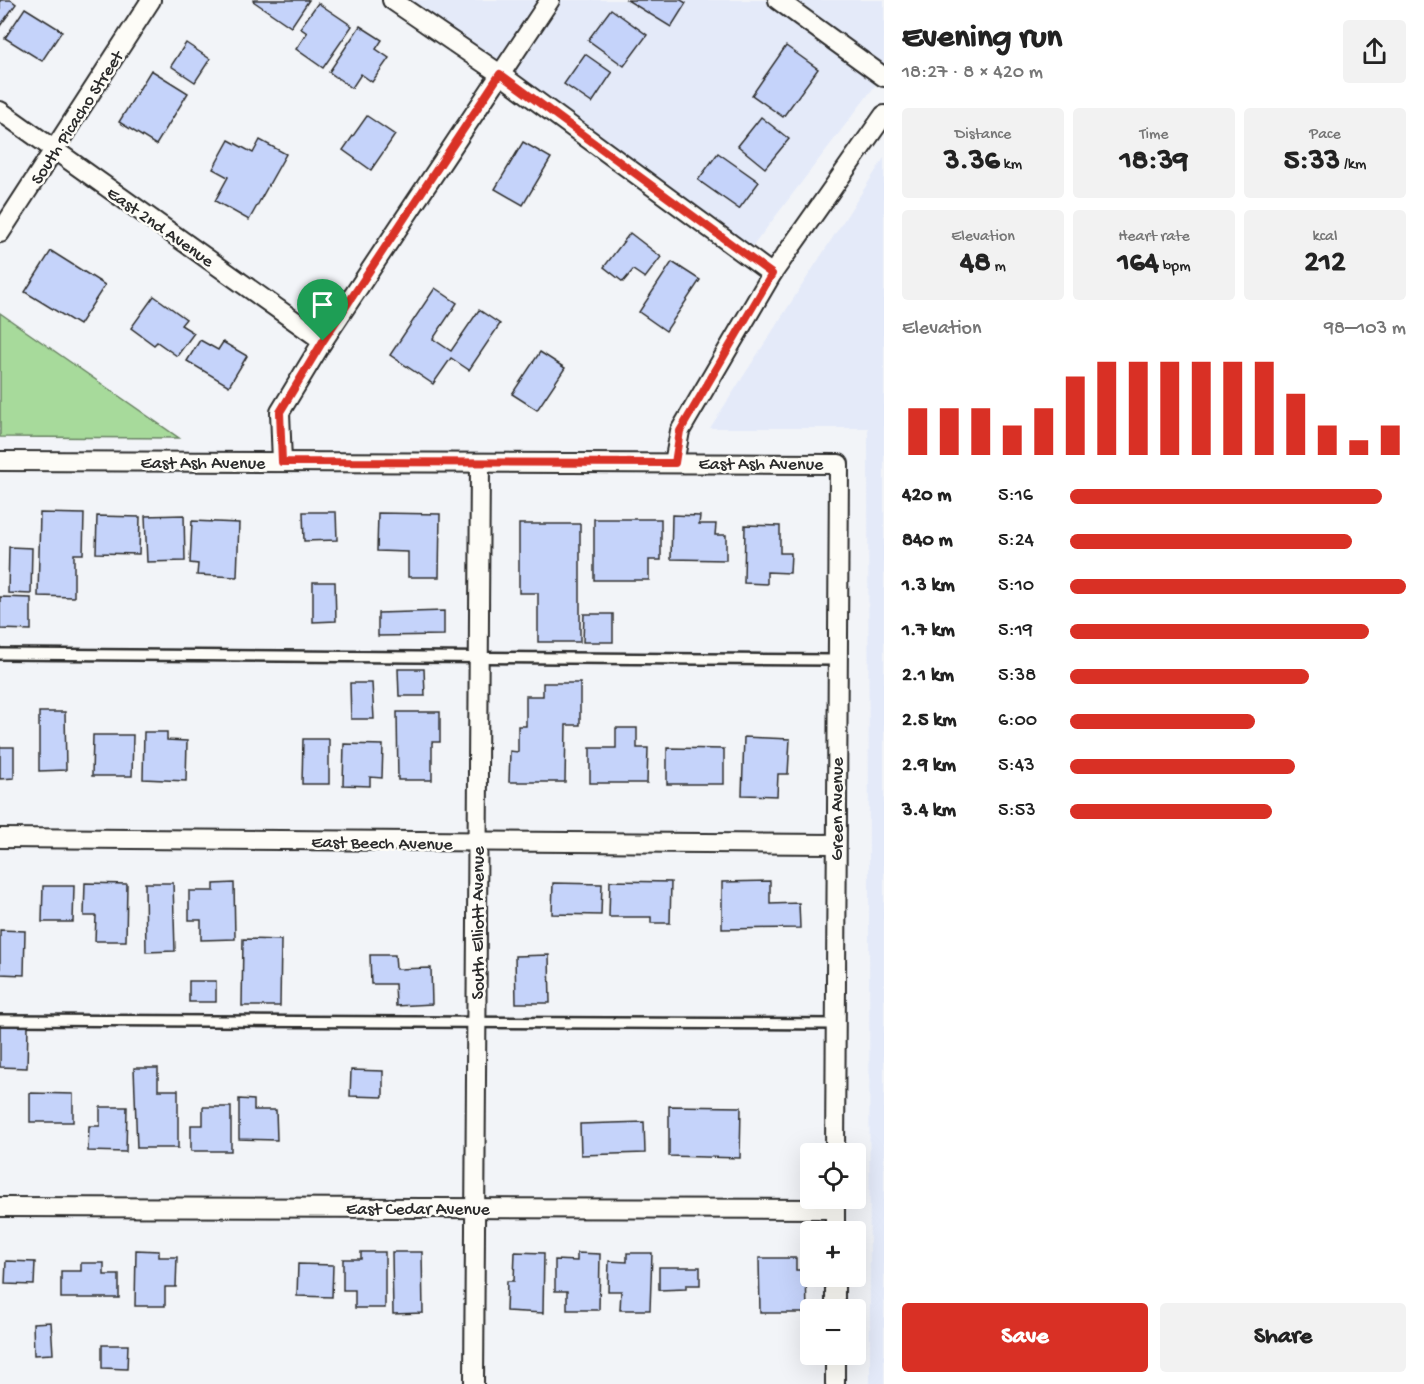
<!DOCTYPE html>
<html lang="en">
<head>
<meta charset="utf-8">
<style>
	body { margin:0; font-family:"Gochi Hand",sans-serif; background:#f2f2f2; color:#222; height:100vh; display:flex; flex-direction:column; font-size:22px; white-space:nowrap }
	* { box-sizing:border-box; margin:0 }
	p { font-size:20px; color:#767676 }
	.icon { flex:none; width:33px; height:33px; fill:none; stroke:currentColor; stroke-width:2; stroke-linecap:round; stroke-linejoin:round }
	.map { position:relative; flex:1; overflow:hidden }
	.sheet { display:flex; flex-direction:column; background:#fff; width:540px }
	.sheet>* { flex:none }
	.tools { position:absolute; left:800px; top:1143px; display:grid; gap:12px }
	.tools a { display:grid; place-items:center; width:66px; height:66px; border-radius:6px; background:#fff; box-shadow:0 6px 24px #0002; font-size:30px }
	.pin { position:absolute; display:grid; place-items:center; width:51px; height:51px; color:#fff; margin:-62px -26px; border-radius:50% 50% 50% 0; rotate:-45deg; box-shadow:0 0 6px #0007 }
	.pin .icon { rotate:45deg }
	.round { display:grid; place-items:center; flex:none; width:63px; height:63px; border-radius:6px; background:#f2f2f2 }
	.overview { display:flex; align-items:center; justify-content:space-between; height:102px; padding:0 18px }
	h1 { font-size:33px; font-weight:700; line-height:45px }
	.figures { display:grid; grid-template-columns:repeat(3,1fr); gap:9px; height:102px; padding:6px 18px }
	.figures div { display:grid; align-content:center; border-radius:6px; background:#f2f2f2; text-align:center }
	.figures b { font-size:30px; font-weight:700 }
	.figures small { font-size:16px; font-weight:400 }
	.figures p { font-size:16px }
	.chart { height:168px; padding:12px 18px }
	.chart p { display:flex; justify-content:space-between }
	.chart svg { width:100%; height:108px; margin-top:6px; stroke:#d93025; stroke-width:6 }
	.cta { display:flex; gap:12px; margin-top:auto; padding:12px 18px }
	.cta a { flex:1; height:69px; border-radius:6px; background:#d93025; color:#fff; font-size:24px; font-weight:700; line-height:69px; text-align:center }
	.cta a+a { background:#f2f2f2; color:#222 }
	ul { padding:0 18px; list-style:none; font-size:20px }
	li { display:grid; grid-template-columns:96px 72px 1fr; align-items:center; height:45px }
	li i { height:15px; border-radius:8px; background:#d93025 }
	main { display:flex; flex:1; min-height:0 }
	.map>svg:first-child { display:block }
	.built { fill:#e4eaf9 }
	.green { fill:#a7da9b; stroke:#698263; stroke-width:1.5 }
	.building { fill:#c5d3fa; stroke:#2b2b2b; stroke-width:1.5 }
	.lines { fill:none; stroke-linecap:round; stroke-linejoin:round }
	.service-casing { stroke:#2b2b2b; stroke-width:14 }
	.minor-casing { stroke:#2b2b2b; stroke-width:22 }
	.service { stroke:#fdfcf7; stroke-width:9 }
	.minor { stroke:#fdfcf7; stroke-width:18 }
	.route-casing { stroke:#fff; stroke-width:12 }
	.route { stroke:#d93025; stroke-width:8 }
	.labels { text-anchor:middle; stroke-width:5; stroke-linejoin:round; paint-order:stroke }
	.street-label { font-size:18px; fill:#2b2b2b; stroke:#fdfcf7 }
</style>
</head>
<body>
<main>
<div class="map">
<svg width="884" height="1384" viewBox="0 0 884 1384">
	<rect width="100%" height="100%" fill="#f2f4f8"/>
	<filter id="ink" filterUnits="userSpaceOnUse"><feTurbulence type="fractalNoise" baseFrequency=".0167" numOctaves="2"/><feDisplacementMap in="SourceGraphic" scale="12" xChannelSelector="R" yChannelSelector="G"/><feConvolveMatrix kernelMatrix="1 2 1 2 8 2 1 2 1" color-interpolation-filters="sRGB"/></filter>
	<g filter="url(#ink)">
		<g class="built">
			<polygon points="399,0 884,0 884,74 746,255"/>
			<polygon points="884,158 884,1384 870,1384 868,428 710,428"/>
		</g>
		<polygon class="green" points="0,313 179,438 0,437"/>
		<g class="building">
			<polygon points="0,0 11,0 16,4 0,26"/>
			<polygon points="254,0 309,0 291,27 253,1"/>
			<polygon points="627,0 681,0 686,3 671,27"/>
			<polygon points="318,3 352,26 323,68 296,49 307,33 300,28"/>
			<polygon points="25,8 62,31 42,61 5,38"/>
			<polygon points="611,9 647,35 624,66 588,40"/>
			<polygon points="360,26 382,40 376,49 389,58 372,82 361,74 352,88 329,72"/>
			<polygon points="186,43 210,59 195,82 171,66"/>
			<polygon points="786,46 818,69 783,117 752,95"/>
			<polygon points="585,54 612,73 592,103 564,84"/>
			<polygon points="151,70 188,93 156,145 119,122"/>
			<polygon points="367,116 395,135 371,170 343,150"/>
			<polygon points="761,117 789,139 765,168 738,146"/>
			<polygon points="229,140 253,153 260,140 286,154 249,220 215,201 228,177 213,169"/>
			<polygon points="523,142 551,158 523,205 495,189"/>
			<polygon points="718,153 759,182 739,209 698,180"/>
			<polygon points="630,233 661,257 645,278 633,270 623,282 604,267"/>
			<polygon points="51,251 105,285 79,325 25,292"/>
			<polygon points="672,262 700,280 666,331 639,312"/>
			<polygon points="435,288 457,303 433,339 451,351 479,310 500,324 469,370 451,358 433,384 390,355"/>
			<polygon points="154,296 186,319 181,325 194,333 177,356 157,342 154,345 131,328"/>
			<polygon points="200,340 218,350 223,342 247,356 229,386 187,361"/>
			<polygon points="540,352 565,368 537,410 512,394"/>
			<polygon points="303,512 336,512 337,540 304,541"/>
			<polygon points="40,513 84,514 83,554 74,554 74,597 38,596"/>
			<polygon points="378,513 440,514 439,577 408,577 408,552 377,551"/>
			<polygon points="184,515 185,561 147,562 145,516"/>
			<polygon points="672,515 700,516 699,524 716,524 715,535 726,535 726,560 671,559"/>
			<polygon points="97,516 140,517 139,554 96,553"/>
			<polygon points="594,519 661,519 661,560 649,560 649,580 594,580"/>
			<polygon points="192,521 239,523 237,577 197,575 198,564 190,563"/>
			<polygon points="519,524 580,524 580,642 538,642 538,593 519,593"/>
			<polygon points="745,525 780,526 780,553 791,553 790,573 767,572 767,584 744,583"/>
			<polygon points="9,547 32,548 31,594 8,593"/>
			<polygon points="313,582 335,582 336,621 313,622"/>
			<polygon points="0,597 31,598 31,630 0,629"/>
			<polygon points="444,611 444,635 378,636 378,613"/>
			<polygon points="584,614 613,614 613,642 583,642"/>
			<polygon points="398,669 424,669 425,696 399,696"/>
			<polygon points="350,683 372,683 374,719 351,719"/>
			<polygon points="543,683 580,683 580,725 566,725 565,782 509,782 510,751 518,752 518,726 526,726 526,696 543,696"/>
			<polygon points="39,712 65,712 66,770 39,771"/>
			<polygon points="397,712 440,712 440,742 432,742 432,780 398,780"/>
			<polygon points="616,728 637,728 637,748 648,748 647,783 590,783 590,748 616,748"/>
			<polygon points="144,732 167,732 167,740 187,741 186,781 143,779"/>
			<polygon points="93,735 133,735 132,776 92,776"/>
			<polygon points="744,737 790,739 788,774 778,774 777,796 742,795"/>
			<polygon points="303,739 329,739 329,784 302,784"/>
			<polygon points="344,744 383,745 382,778 370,777 370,786 343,785"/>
			<polygon points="0,747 14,747 14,778 0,779"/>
			<polygon points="667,748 724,749 724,784 667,784"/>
			<polygon points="610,881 671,882 670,923 651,923 651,917 609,917"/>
			<polygon points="770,881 770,904 799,903 800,928 722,929 722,882"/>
			<polygon points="85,883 127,884 126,941 95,941 96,916 84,916"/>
			<polygon points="145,883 173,883 175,951 146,952"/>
			<polygon points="234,883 235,939 201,940 201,920 189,920 189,891 214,891 214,884"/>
			<polygon points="553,883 602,884 601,915 552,914"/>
			<polygon points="43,886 74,886 73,922 42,922"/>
			<polygon points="0,930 25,931 24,975 0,974"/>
			<polygon points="243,939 281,940 280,1006 242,1006"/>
			<polygon points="370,955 395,955 396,969 431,968 432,1004 396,1006 395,984 371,984"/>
			<polygon points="549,955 550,1003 516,1003 515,956"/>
			<rect x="189" y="981" width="27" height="21"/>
			<polygon points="0,1025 28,1026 27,1068 0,1067"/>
			<polygon points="134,1068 158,1068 158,1090 178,1090 178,1148 137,1148"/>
			<polygon points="351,1070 383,1071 383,1097 350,1096"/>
			<polygon points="30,1093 73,1094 73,1122 30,1122"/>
			<polygon points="239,1099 254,1100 254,1110 276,1110 277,1140 239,1139"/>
			<polygon points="669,1106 741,1107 740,1158 669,1156"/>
			<polygon points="100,1107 127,1107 126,1152 88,1151 89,1126 100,1126"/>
			<polygon points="203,1107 231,1107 231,1151 191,1151 191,1125 203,1125"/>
			<polygon points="644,1122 645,1153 581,1155 580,1124"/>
			<polygon points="136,1250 159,1251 159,1257 177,1257 176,1287 165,1287 165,1306 135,1306"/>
			<polygon points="361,1252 385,1252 385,1308 355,1308 355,1290 343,1290 343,1259 361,1259"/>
			<polygon points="392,1252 422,1252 423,1313 393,1314"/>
			<polygon points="515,1252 544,1253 543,1313 506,1311 507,1281 514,1281"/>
			<polygon points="577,1253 600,1254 599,1310 567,1310 567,1291 555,1291 555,1260 577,1261"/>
			<polygon points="627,1253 652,1253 650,1310 620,1310 621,1291 608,1291 609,1261 627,1262"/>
			<polygon points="759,1258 796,1258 796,1270 806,1270 807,1313 760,1313"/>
			<polygon points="6,1261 35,1262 34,1285 5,1284"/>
			<polygon points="81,1263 104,1263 104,1275 119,1275 119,1298 61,1298 61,1271 81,1271"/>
			<polygon points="298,1264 333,1265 332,1297 297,1296"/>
			<polygon points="659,1267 700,1267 700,1285 686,1285 686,1289 659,1290"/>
			<polygon points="51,1322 53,1354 34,1355 33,1323"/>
			<polygon points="102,1345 128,1345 127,1369 102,1368"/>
		</g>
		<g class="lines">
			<defs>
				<g id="service">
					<polyline points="0,654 837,660"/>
					<polyline points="0,1020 836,1024"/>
				</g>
				<g id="minor">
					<polyline points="392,0 500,74 772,274"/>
					<polyline points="778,0 884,77"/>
					<polyline points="0,111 323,341"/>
					<polyline points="0,233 151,0"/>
					<polyline points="0,461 839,464 835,1154"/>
					<polyline points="282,462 280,412 323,341 550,0"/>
					<polyline points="674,463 680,431 772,274 884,115"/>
					<polyline points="0,838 836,844"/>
					<polyline points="0,1207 835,1209"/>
					<polyline points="835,1232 835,1198"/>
					<polyline points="835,1276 835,1310"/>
					<polyline points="835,1354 835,1384"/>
					<polyline points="474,1384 480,463"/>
				</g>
			</defs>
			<use href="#service" class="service-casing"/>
			<use href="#minor" class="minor-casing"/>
			<use href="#service" class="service"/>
			<use href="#minor" class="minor"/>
		</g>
	</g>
	<g class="lines" filter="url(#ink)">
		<defs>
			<polygon id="route" points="500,74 772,274 680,431 675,463 282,462 280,412 323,341"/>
		</defs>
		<use href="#route" class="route-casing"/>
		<use href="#route" class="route"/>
	</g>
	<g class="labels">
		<g class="street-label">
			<text transform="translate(76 117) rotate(-57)" y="6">South Picacho Street</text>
			<text transform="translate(161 226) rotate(35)" y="6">East 2nd Avenue</text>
			<text x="203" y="468">East Ash Avenue</text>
			<text x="761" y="469">East Ash Avenue</text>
			<text transform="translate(836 809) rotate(-90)" y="6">Green Avenue</text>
			<text transform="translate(382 842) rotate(1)" y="6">East Beech Avenue</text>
			<text transform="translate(477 923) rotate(-90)" y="6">South Elliott Avenue</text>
			<text x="418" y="1214">East Cedar Avenue</text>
		</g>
	</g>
</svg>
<div class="tools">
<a><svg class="icon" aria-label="locate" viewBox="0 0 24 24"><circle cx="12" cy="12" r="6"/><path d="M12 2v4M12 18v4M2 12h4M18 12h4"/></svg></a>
<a>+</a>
<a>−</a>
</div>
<div class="pin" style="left:323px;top:341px;background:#1e9e55"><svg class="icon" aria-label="arrive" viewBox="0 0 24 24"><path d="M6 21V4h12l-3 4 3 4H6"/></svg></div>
</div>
<section class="sheet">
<div class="overview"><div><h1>Evening run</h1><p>18:27 · 8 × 420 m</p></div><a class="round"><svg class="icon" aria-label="share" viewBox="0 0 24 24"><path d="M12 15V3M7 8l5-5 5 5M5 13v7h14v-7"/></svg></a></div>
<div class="figures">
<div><p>Distance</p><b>3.36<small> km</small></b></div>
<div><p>Time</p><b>18:39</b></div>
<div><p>Pace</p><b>5:33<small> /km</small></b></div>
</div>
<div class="figures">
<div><p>Elevation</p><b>48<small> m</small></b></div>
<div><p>Heart rate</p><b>164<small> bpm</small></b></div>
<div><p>kcal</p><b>212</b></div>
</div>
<div class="chart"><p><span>Elevation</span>98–103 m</p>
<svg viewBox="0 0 160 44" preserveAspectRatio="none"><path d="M5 44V25M15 44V25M25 44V25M35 44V32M45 44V25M55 44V12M65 44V6M75 44V6M85 44V6M95 44V6M105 44V6M115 44V6M125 44V19M135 44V32M145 44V38M155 44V32"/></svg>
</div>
<ul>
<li><b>420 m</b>5:16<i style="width:93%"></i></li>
<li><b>840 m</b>5:24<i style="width:84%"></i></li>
<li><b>1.3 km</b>5:10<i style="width:100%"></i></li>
<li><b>1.7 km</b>5:19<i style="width:89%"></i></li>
<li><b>2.1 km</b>5:38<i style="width:71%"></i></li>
<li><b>2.5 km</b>6:00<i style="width:55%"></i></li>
<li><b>2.9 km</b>5:43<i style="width:67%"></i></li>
<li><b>3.4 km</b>5:53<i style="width:60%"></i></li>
</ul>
<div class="cta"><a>Save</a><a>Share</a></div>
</section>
</main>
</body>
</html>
